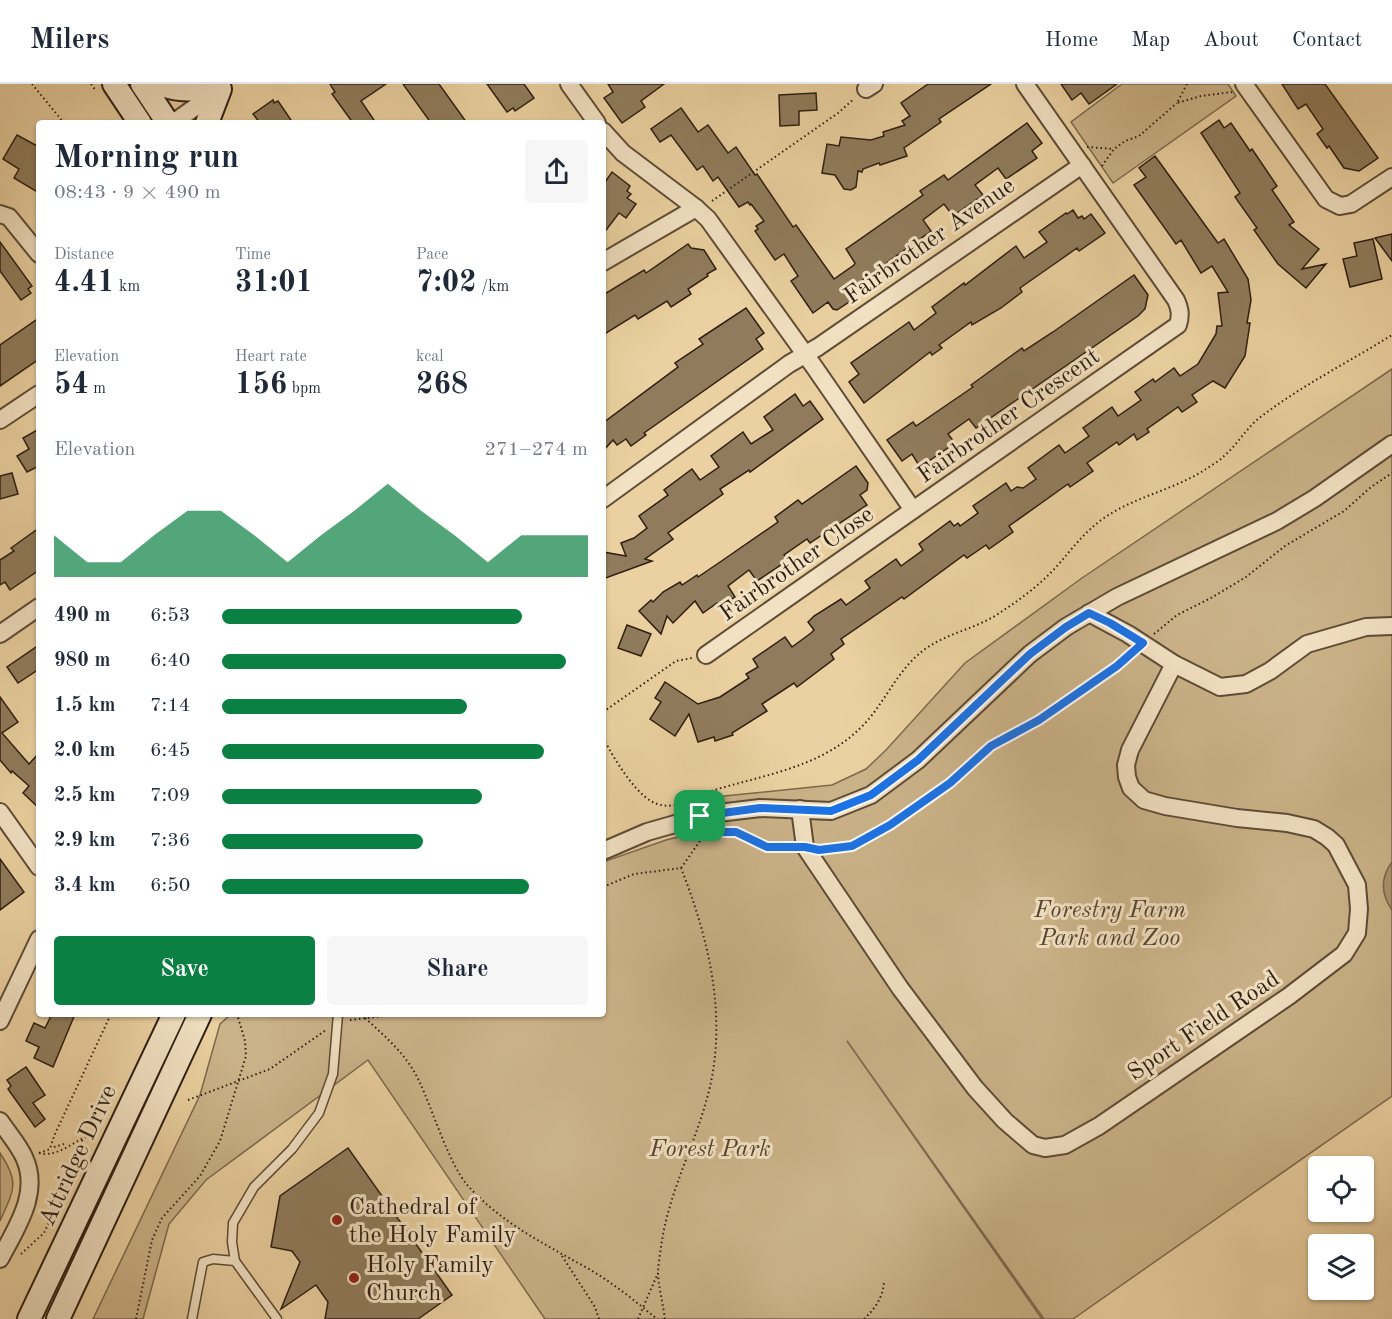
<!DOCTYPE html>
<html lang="en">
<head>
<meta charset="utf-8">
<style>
	body { margin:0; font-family:"Old Standard TT",serif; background:#f6f6f7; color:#1f2937; height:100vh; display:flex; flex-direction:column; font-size:22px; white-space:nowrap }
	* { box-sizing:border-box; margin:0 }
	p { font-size:20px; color:#747a83 }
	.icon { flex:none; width:33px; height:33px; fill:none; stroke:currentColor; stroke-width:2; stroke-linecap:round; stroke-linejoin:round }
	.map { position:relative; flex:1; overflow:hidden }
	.details { position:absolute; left:36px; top:36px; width:570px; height:897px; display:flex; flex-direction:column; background:#fff; border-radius:6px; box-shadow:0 2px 4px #0004 }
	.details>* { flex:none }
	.buttons { position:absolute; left:1308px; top:1072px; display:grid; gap:12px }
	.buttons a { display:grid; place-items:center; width:66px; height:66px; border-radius:6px; background:#fff; box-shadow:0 2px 4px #0004; font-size:30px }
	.pin { position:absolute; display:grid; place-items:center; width:51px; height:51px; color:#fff; margin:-26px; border-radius:12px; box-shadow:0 3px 9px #0006 }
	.round { display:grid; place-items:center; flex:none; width:63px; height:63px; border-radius:6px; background:#f6f6f7 }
	.overview { display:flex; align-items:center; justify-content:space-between; height:102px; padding:0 18px }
	h1 { font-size:33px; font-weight:700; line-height:45px }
	.metrics { display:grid; grid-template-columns:repeat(3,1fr); gap:9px; height:102px; padding:6px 18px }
	.metrics div { display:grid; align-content:center }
	.metrics b { font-size:30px; font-weight:700 }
	.metrics small { font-size:16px; font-weight:400 }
	.metrics p { font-size:16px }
	.chart { height:168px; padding:12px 18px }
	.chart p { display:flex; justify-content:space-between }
	.chart svg { width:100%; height:108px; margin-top:6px; fill:#0b8043; opacity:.7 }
	.primary-button { display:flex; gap:12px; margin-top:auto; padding:12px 18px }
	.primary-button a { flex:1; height:69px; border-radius:6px; background:#0b8043; color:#fff; font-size:24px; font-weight:700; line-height:69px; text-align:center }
	.primary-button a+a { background:#f6f6f7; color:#1f2937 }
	ul { padding:0 18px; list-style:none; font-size:20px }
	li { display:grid; grid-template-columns:96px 72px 1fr; align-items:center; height:45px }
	li i { height:15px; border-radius:8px; background:#0b8043 }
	header { display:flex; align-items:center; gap:36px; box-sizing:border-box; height:84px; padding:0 30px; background:#fff; border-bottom:2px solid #e0e1e3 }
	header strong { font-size:28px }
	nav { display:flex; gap:33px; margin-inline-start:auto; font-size:21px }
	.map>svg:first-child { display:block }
	.green { fill:#cbb389; stroke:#7c694e; stroke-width:1.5 }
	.water { fill:#ab9470; stroke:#79654a; stroke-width:1.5 }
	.building { fill:#907c5c; stroke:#2e1f12; stroke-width:1.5 }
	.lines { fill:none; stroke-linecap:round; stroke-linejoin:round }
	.service-casing { stroke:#5d4c36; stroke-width:11 }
	.minor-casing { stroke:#5d4c36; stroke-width:20 }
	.secondary-casing { stroke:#2e1f12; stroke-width:26 }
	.path { stroke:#2e1f12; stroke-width:2; stroke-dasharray:1.5 3; stroke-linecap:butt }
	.service { stroke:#f2e1c2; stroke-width:8 }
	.minor { stroke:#f2e1c2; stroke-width:16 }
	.secondary { stroke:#f2e1c2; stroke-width:22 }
	.route-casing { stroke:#fff; stroke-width:12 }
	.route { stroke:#1a73e8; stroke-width:8 }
	.poi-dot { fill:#8f2418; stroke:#f2e1c2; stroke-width:2 }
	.labels { text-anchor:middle; stroke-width:6; stroke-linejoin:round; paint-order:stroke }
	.street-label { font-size:24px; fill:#2e1f12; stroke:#f2e1c2 }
	.park-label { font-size:24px; font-style:italic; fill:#554430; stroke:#f2e1c2 }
	.poi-label { font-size:24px; fill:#2e1f12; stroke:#f2e1c2; text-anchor:start }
</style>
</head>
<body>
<header>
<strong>Milers</strong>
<nav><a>Home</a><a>Map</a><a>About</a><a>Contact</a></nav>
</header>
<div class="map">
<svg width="1392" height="1235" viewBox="0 0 1392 1235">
	<rect width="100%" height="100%" fill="#ebd1a1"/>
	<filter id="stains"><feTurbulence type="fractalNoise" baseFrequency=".00333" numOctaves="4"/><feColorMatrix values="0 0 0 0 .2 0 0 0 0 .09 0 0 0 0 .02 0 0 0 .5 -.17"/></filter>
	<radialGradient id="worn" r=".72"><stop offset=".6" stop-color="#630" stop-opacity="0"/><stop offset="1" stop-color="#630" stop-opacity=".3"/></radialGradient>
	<g class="green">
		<polygon points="1122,0 1228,0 1236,12 1113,99 1071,38"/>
		<polygon points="1392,285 1392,1012 1073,1235 1044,1235 847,957 1042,1235 545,1235 368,976 206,1096 169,1140 143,1235 93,1235 200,1011 220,940 229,932 237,930 603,930 603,778 666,756 698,748 677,714 724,712 832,701 866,685 886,666 965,579 1082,494"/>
		<path d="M0,1069C20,1099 14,1106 0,1137Z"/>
	</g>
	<path class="water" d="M1392,778V826C1381,810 1380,794 1392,778Z"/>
	<g class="building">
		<polygon points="330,0 386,0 361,17 376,39 353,39 332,10 335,8"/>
		<polygon points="403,0 439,0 467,39 431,39"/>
		<polygon points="487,0 524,0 534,14 515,27 513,24 507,28"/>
		<polygon points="608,0 664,0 641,17 645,23 622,39 604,14 613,8"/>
		<polygon points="928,0 991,0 939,35 941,38 904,64 907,72 880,81 879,79 863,85 862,88 858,87 856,103 851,106 844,105 835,91 822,89 827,60 839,62 841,53 871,56 884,52 883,48 905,41 902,37 910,32 901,19"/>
		<polygon points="1061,0 1117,0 1089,20 1081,9 1072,16"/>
		<polygon points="1282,0 1325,0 1378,74 1359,87 1344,84 1329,62 1327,64 1317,50 1323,45 1306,20 1298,25"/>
		<polygon points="816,9 817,26 799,27 799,41 780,42 779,11"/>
		<polygon points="273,16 274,19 278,17 293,39 260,39 253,30"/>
		<polygon points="681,24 698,48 708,41 728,69 736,63 755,91 757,90 793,143 796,141 834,195 854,181 855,179 846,165 923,111 920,107 944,91 948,96 1027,39 1042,59 1032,67 1037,74 1006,95 998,84 975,101 983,111 953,132 944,120 923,136 931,147 849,206 855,214 837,226 833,225 828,218 813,229 791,197 798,192 784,170 775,176 755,147 758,145 756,142 764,137 751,120 750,121 748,118 739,123 718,93 713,97 703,82 697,86 671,51 660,58 651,45"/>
		<polygon points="1219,36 1224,44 1231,39 1250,67 1252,65 1277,102 1272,106 1294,138 1289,141 1319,165 1302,185 1326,180 1306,204 1278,180 1254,146 1257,144 1235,113 1240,109 1201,49"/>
		<polygon points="17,51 39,63 39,109 14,94 19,85 3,75"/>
		<polygon points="1155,72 1218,159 1224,155 1248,195 1251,216 1247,239 1250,239 1245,272 1225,304 1213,297 1192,311 1197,318 1182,328 1178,323 1147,345 1149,348 1137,356 1134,350 1119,361 1117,358 1087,379 1093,387 1070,403 1068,400 1009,442 1013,448 989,465 986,461 967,474 964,471 904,515 902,513 841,555 844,560 831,570 834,575 797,603 794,599 762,620 767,627 732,649 733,651 715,657 714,653 698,658 689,630 675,652 650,635 661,618 655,614 665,598 698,620 720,613 749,594 746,590 758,583 753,575 785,553 792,563 811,549 814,546 808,538 814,532 841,515 846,521 870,504 865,497 896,475 901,482 923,466 919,460 950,437 954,442 958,439 960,442 978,429 973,422 1006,399 1011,407 1017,403 1023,404 1036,395 1028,384 1059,361 1065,369 1089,352 1083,344 1112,323 1118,332 1141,316 1135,308 1153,295 1155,298 1174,284 1180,292 1198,280 1216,250 1217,242 1222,242 1218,209 1228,208 1212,182 1201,189 1181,156 1176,160 1134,101 1146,93 1139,84"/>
		<polygon points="612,88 630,102 627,107 631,110 627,114 636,120 626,134 619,129 603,150 603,101"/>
		<polygon points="1073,126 1078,134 1082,132 1084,135 1091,130 1105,149 1079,167 1077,164 1050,183 1020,204 1022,208 1001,224 972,241 971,238 939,261 942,264 932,271 930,268 864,319 849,298 859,290 851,279 909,238 914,246 936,229 932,223 964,199 965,201 1016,162 1024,174 1047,158 1039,148 1066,129 1067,130"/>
		<polygon points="1392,150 1392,177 1375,154"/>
		<polygon points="1373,155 1382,195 1350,203 1343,175 1357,172 1354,159"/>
		<polygon points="0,158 32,202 28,205 31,209 21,216 0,187"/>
		<polygon points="688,160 691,164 704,166 716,185 707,190 708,192 688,205 691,210 671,223 667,217 638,235 635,231 603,251 603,211 644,186 646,189"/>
		<polygon points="1134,191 1148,211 1145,225 1138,232 976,344 969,335 948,350 955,359 920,383 912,370 902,377 887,356 913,338 916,342 973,303 971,301 1022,264 1024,267 1053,248"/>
		<polygon points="746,224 764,249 756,255 763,265 644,349 646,351 631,362 626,355 617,361 613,356 603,367 603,339 678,283 675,279 703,260 699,255"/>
		<polygon points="39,234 39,275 0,302 0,261"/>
		<polygon points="795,310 803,322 810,317 823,335 750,388 749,386 720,405 723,410 668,449 673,455 645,475 652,477 603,495 603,468 626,472 621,459 634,454 647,444 639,432 668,411 664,406 692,385 700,396 719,383 711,372 743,348 751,360 773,346 764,333"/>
		<polygon points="39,345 39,382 27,388 17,372 29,365 23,354"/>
		<polygon points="856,382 868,399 867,406 860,411 867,421 810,459 807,455 784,471 788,476 757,497 749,486 728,502 735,513 720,523 717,519 703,529 695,517 673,539 667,532 661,550 639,527 651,516 653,518 663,508 680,498 682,501 697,491 698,493 723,476 778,438 775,433 798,416 802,420"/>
		<polygon points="12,389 18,410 0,415 0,392"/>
		<polygon points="39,444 39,486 10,506 5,498 0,501 0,476 14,467 11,464"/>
		<polygon points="627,541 651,550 641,572 618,564"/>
		<polygon points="39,561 39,585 18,599 7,583"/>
		<polygon points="0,613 18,638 2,649 29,680 39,669 39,724 23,709 29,702 12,687 11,689 0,676"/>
		<polygon points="0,775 24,808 0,826"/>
		<polygon points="52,930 75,930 53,983 34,974 39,963 26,957 34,939 45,944"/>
		<polygon points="26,983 45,1011 33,1019 45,1035 35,1043 8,1005 11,1002 7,996"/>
		<polygon points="348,1064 452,1211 418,1235 325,1235 328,1218 316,1201 281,1225 300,1178 292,1167 271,1163 280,1112"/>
	</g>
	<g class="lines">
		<defs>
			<g id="service">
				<polyline points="235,1177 232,1158 233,1139 254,1103 292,1065 319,1029 333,990 338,930"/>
				<polyline points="192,1235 203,1178 213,1175 235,1177 277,1235"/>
			</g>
			<g id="minor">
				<polyline points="569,0 597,39"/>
				<polyline points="1244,0 1326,115 1340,122 1351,120 1392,93"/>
				<polyline points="866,5 874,0"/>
				<polyline points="173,39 222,4"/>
				<path d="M603,47L623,69L696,124L708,135L815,284L913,426L1178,241C1181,231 1180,225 1176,216L1025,0"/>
				<polyline points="0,130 9,133 39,170"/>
				<polyline points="603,178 696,124"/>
				<polyline points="0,336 39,310"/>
				<polyline points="603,415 789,280 818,263 1082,81"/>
				<polyline points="1089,529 1128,550 1174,580 1220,603 1246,600 1270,587 1307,560 1366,543 1392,542"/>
				<polyline points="0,550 39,523"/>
				<polyline points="706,571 913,426"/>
				<polyline points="800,725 805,763 900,904 975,1004 1005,1037 1033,1061 1045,1064 1065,1061 1099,1042 1289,912 1344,870 1357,849 1359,825 1357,801 1336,761 1327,753 1314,745 1287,739 1237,734 1165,722 1144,716 1131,704 1127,693 1126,681 1130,666 1174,580"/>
				<polyline points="0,728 39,783"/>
				<polyline points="603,767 647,748 710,730 760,724 831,727 871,711 918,676 1030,570 1066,543 1117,513 1277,437 1315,414 1392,360"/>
				<polyline points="0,937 39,855"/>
				<path d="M0,1037C8,1049 18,1060 24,1073C41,1109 16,1144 0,1175"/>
			</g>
			<g id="secondary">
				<polyline points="114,0 140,39"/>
				<polyline points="142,0 168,39"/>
				<path d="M160,0C177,8 201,5 220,5L207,39"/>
				<polyline points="29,1235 174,930"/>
				<polyline points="58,1235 200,930"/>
			</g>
		</defs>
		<use href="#service" class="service-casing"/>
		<use href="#minor" class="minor-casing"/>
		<use href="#secondary" class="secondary-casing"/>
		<g class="path">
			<polyline points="32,0 64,39"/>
			<polyline points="91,0 96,7"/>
			<polyline points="1187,0 1177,19 1201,12 1232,8"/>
			<polyline points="1087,63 1114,65"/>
			<polyline points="1102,82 1114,65 1125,57 1139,52 1177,19"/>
			<polyline points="712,117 838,29 854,15"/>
			<polyline points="1154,550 1177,531 1211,514 1246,493 1285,462 1344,427 1371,403 1392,389"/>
			<polyline points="603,628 676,577 692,574"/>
			<path d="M603,654C614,674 638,717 661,721C670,723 680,720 689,719"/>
			<path d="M698,718L705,709C763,690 825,685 868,636C889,611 900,582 928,563C951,548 978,544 1001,528C1021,515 1041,500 1057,482C1073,464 1084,448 1104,434C1136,412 1174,406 1206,385C1212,381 1219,377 1224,372C1237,361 1245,346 1258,335C1299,303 1347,279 1392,251"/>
			<polyline points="824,766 852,762 889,741 950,699 991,662 1039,636 1117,583 1132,569"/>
			<polyline points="603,803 634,790 681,784 705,750 715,748 736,748 767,763 788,763"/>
			<path d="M365,934C387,954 408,972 420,999C433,1027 449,1080 468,1102C503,1140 543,1159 587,1184C612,1198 635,1217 657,1235"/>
			<polyline points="350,936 401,930"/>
			<polyline points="188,1016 270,985 326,946"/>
			<polyline points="54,1063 64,1060"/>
			<polyline points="39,1069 50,1065 54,1052 111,930"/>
			<path d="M39,1069C57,1074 74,1057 90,1051"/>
			<polyline points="21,1170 44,1149 66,1102 83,1054"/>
			<polyline points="562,1172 595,1223 599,1235"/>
			<polyline points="136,1235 152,1156 162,1134 200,1092 220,1057 246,972 245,957 237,930"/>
			<polyline points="638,1235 658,1189"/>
			<path d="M665,1235C663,1220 659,1205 658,1190C658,1181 660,1172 661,1163C669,1103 701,1051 712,993C725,922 707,850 681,784"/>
			<path d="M864,1235C875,1225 883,1213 884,1198"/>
		</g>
		<use href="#service" class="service"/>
		<use href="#minor" class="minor"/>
		<use href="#secondary" class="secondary"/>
	</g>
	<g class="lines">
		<defs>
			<polygon id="route" points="1089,529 1110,539 1143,559 1117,582 1039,636 991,662 950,699 890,741 852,762 819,766 805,763 767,763 736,748 715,748 705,750 700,732 760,724 831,727 871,711 918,676 1030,570 1066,543"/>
		</defs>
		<use href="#route" class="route-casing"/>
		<use href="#route" class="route"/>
	</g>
	<g class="poi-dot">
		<circle cx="337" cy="1136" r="6"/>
		<circle cx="354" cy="1194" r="6"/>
	</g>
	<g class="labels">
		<g class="street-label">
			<text transform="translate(929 156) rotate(-35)" y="8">Fairbrother Avenue</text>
			<text transform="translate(1008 331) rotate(-35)" y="8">Fairbrother Crescent</text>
			<text transform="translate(796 479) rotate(-35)" y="8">Fairbrother Close</text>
			<text transform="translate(1203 941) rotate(-34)" y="8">Sport Field Road</text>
			<text transform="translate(77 1071) rotate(-65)" y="8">Attridge Drive</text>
		</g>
		<g class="park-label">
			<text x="1110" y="833">Forestry Farm<tspan x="1110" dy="28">Park and Zoo</tspan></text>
			<text x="710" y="1072">Forest Park</text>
		</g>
		<g class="poi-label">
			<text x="349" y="1130">Cathedral of<tspan x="349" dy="28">the Holy Family</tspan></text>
			<text x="366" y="1188">Holy Family<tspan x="366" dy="28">Church</tspan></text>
		</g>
	</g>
	<rect width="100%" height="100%" filter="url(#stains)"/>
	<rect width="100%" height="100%" fill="url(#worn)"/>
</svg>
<div class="buttons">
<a><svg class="icon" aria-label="locate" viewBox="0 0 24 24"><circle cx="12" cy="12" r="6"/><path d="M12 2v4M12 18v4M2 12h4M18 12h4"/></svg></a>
<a><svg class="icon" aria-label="layers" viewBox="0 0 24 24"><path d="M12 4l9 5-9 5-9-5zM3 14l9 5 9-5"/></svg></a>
</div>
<div class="pin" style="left:700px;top:732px;background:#1e9e55"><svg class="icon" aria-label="arrive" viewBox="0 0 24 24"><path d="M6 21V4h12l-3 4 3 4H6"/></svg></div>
<section class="details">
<div class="overview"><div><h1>Morning run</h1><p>08:43 · 9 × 490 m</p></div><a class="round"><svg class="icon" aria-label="share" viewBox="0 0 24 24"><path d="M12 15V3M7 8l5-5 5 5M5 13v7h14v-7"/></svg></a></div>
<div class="metrics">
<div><p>Distance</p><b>4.41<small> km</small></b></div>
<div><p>Time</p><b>31:01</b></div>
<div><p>Pace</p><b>7:02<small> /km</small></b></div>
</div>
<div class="metrics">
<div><p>Elevation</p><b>54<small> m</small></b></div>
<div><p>Heart rate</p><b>156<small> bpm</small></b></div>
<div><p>kcal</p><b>268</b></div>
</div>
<div class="chart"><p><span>Elevation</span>271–274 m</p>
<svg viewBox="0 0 160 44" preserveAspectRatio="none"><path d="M0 44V27L10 38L20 38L30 27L40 17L50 17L60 27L70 38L80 27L90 17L100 6L110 17L120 27L130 38L140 27L150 27L160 27V44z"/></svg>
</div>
<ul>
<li><b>490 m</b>6:53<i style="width:82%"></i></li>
<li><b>980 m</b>6:40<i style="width:94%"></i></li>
<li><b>1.5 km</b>7:14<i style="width:67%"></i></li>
<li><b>2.0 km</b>6:45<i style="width:88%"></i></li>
<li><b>2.5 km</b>7:09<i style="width:71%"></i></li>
<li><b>2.9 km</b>7:36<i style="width:55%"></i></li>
<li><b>3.4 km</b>6:50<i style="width:84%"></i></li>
</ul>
<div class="primary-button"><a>Save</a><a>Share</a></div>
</section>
</div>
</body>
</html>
